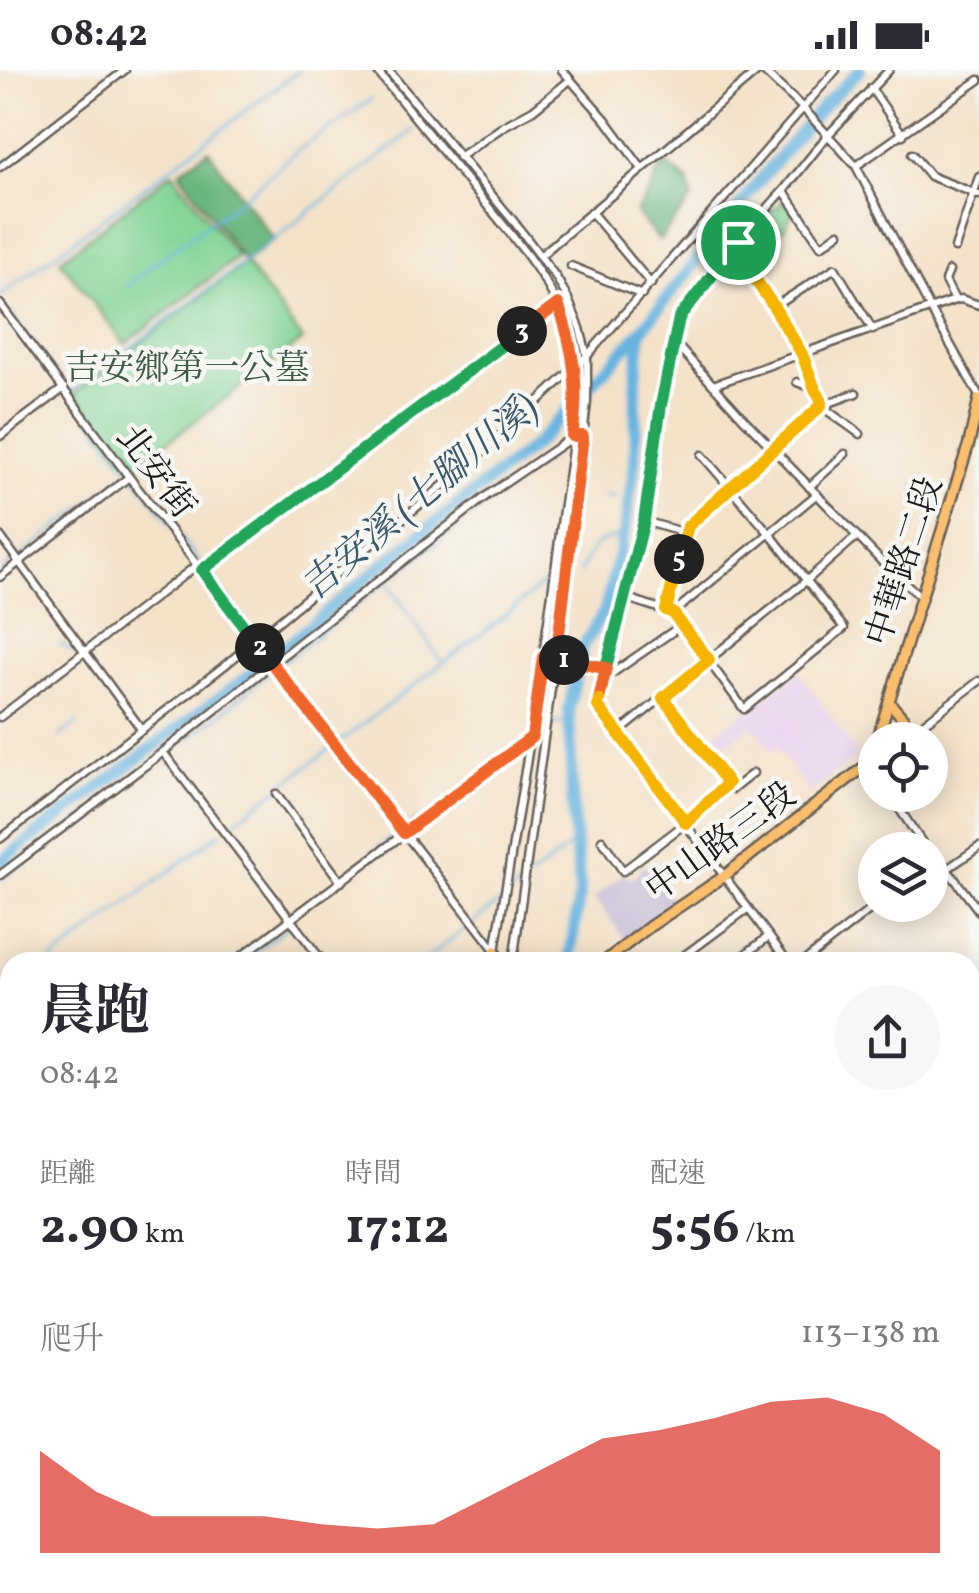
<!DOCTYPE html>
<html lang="zh-TW">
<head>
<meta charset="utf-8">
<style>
	body { margin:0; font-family:Vollkorn,"Noto Serif TC",serif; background:#f7f7f7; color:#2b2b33; height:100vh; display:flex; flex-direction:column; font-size:38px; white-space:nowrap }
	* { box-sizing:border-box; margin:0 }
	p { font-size:32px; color:#7c7c81 }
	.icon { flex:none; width:55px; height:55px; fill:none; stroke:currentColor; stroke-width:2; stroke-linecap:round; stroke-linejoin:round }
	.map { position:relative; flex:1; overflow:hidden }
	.details { position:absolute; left:0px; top:882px; width:980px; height:642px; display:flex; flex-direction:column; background:#fff; border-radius:30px 30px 0 0; box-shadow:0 5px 25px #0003 }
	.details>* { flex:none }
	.controls { position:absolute; left:858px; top:652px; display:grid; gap:20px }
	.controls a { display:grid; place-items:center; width:90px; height:90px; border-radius:50%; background:#fff; box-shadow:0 5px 25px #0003; font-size:50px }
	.pin { position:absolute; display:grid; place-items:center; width:85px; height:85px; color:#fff; margin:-42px; border:5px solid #fff; border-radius:50%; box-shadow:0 2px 10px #0007 }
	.km { position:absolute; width:50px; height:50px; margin:-25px; border-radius:50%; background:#222; color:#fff; font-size:28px; line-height:50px; text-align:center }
	.round { display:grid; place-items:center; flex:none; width:105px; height:105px; border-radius:52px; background:#f7f7f7 }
	.overview { display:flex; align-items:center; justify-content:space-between; height:170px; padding:0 40px }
	h1 { font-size:55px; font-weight:700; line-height:75px }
	.stats { display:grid; grid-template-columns:repeat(3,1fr); gap:15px; height:170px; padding:10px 40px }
	.stats div { display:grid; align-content:center }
	.stats b { font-size:50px; font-weight:700 }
	.stats small { font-size:28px; font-weight:400 }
	.stats p { font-size:28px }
	.chart { height:280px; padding:20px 40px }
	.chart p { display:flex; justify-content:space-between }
	.chart svg { width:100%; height:180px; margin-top:10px; fill:#d93025; opacity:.7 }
	.status { display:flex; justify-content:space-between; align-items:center; height:70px; padding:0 50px; background:#fff; direction:ltr }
	.status svg { height:28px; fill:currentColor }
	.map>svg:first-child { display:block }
	.built { fill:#e9d2ee }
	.industrial { fill:#c9bfd7 }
	.green { fill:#80d394; stroke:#4e7858; stroke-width:2.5 }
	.forest { fill:#68b57e; stroke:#42684d; stroke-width:2.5 }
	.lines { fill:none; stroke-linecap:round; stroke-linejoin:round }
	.stream { stroke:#67b4e0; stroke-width:2.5 }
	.river { stroke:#67b4e0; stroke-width:12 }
	.minor-casing { stroke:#686159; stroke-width:11 }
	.major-casing { stroke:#686159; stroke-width:14 }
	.minor { stroke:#fff; stroke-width:6 }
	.major { stroke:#fabe6d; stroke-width:9 }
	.split-1-casing { stroke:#fff; stroke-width:20 }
	.split-2-casing { stroke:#fff; stroke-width:20 }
	.split-3-casing { stroke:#fff; stroke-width:20 }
	.split-4-casing { stroke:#fff; stroke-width:20 }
	.split-5-casing { stroke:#fff; stroke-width:20 }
	.split-6-casing { stroke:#fff; stroke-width:20 }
	.split-1 { stroke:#22a559; stroke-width:12 }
	.split-2 { stroke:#f0652b; stroke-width:12 }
	.split-3 { stroke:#22a559; stroke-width:12 }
	.split-4 { stroke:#f0652b; stroke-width:12 }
	.split-5 { stroke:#f5b400; stroke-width:12 }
	.split-6 { stroke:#f5b400; stroke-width:12 }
	.labels { text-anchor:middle; stroke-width:9; stroke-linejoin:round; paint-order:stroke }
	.park-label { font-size:35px; fill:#3f5c46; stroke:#f6f6f2 }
	.street-label { font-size:35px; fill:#1c1c1c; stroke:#f6f6f2 }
	.water-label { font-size:38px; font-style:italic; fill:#3a596a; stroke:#f6f6f2 }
</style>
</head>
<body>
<div class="status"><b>08:42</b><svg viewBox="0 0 49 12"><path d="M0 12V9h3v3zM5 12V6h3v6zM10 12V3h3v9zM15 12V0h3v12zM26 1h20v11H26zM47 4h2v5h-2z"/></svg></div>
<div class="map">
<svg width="979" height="1523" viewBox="0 0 979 1523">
	<rect width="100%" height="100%" fill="#f6f6f2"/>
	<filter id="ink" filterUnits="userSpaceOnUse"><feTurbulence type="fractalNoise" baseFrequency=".01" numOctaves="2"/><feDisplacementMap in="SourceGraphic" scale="20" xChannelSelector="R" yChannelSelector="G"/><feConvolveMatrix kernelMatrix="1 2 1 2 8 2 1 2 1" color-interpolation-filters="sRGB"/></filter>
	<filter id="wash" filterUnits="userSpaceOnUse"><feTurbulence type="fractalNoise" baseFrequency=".0048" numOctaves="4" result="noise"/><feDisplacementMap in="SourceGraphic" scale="40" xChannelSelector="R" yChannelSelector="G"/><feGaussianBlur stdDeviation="2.25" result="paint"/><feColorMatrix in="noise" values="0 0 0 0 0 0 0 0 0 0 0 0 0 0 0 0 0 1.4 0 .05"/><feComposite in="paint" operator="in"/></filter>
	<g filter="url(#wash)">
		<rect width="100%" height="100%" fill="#f4e2c9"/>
		<polygon class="built" points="799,602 858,685 810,724 776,677 770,681 752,655 709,686 700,674"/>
		<polygon class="industrial" points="643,793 674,832 625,870 594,828 624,803 628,808 635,807"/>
		<g class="green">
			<polygon points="172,102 238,187 125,274 60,190"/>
			<polygon points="784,128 794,140 783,161 765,151 773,137 778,137"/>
			<polygon points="245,193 303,270 133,398 75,323"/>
		</g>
		<g class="forest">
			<polygon points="208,80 274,170 245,192 179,102"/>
			<polygon points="662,91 688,111 692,129 659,170 636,143 652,118"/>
			<polygon points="970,1359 979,1371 979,1439 972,1445 970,1443"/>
			<polygon points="722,1515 767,1515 772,1523 711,1523"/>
		</g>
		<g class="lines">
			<g class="stream">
				<polyline points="126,217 157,191 241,130 296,82 372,29"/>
				<polyline points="0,226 300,0"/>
				<polyline points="10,243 202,495"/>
				<polyline points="72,321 245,192 414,60"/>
				<polyline points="562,370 563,346"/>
				<polyline points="605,426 615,428"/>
				<polyline points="21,486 124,406"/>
				<polyline points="207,501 255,564"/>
				<polyline points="0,502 13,492"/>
				<path d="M580,502C590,483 592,469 616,468L625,459"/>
				<polyline points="387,512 441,591"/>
				<polyline points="60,576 62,575 76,583"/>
				<polyline points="548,658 556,653 569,653"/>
				<polyline points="60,666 77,653"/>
				<polyline points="169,683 218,646 272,600 549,387"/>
				<polyline points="405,757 419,749"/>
				<polyline points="226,758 492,556 549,509"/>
				<polyline points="358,795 398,762"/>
				<polyline points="529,808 570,776 576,776"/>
				<polyline points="0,810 163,688"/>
				<polyline points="506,827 523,813"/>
				<polyline points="50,892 220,763"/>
				<polyline points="242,892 292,853"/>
				<polyline points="422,892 500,832"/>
				<polyline points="0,931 1,930"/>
				<polyline points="330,1523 341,1515"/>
			</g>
			<g class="river">
				<polyline points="0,792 271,589 391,488 536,374 641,261 764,105 822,37 860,0"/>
				<polyline points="569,892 580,822 573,744 569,639 582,578 605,540 625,459 635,390 636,308 641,261"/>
				<polyline points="385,1523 387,1515"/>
			</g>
		</g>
	</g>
	<g filter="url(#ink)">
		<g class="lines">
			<defs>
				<g id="minor">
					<path d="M376,0C410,41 443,82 477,123C511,165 551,207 568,261C587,323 569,393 561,455C543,598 519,739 495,881"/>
					<polyline points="388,0 515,153 556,207 568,229 580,258 587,286 587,332 564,525 513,892"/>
					<polyline points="562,0 606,50 642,99"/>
					<polyline points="762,0 802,37 856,96 931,240 979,326"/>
					<polyline points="871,18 903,65"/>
					<polyline points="912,84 930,106 979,125"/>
					<polyline points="459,87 504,56 533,40 570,10"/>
					<polyline points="856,96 979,10"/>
					<polyline points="0,97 125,0"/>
					<polyline points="784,121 821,176 839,163"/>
					<polyline points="591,142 651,214"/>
					<polyline points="738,172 744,193 802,284 815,319 821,329 821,336 860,364"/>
					<polyline points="955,178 979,107"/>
					<polyline points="540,186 759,0"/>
					<polyline points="571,196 642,225"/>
					<polyline points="949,201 945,211 955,230"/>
					<polyline points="0,234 129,407 495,880"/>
					<polyline points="774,237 835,198 873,260"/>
					<polyline points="674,272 744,349 885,495 921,527"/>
					<polyline points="797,312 815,319"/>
					<polyline points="713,315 955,230 961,229 979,235"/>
					<polyline points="0,366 64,318"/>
					<polyline points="809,417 845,384"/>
					<polyline points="644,451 685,463"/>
					<polyline points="0,466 142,660"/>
					<polyline points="202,500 558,235"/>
					<polyline points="0,507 129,407"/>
					<polyline points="624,527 667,541"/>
					<polyline points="666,540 689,456 821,336 856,323"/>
					<polyline points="673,543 744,639 844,558 770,464 702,385"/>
					<polyline points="673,543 817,424"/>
					<polyline points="553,589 606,598"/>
					<polyline points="604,609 682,555"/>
					<polyline points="663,628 728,713"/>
					<polyline points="0,647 197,495"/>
					<polyline points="617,664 806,511 857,466"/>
					<polyline points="902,670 979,611"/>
					<polyline points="163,682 323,892"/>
					<polyline points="875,689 869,693 875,703"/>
					<polyline points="728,713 733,719 753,703"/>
					<polyline points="276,724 341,812"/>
					<polyline points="890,725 927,780"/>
					<polyline points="0,769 224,596 463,399 517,351 587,286 836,0"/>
					<polyline points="602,770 623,801 686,753 728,713"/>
					<polyline points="930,785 947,799 979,841"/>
					<polyline points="947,799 979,777"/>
					<polyline points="0,805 163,682 273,593 489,424 574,366"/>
					<polyline points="677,891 747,839"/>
					<polyline points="234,892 531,668"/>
					<polyline points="735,892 768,867"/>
					<polyline points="788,892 598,636 644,451 661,335 679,248 738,171 784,120 828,65 889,0"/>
					<polyline points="803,892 876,835"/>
					<polyline points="0,922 10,936"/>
					<polyline points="970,1034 979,1028"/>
					<polyline points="0,1072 10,1065"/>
					<polyline points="970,1134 979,1147"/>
					<polyline points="0,1210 10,1203"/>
					<polyline points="0,1232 10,1245"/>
					<polyline points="0,1278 10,1271"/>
					<polyline points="0,1383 10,1396"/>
					<polyline points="0,1425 10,1418"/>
					<polyline points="970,1457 979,1450"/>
					<polyline points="0,1494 10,1486"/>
					<polyline points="970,1514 977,1523"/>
					<polyline points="99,1515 105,1523"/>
					<polyline points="449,1515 455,1523"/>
					<polyline points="583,1515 589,1523"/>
					<polyline points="675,1515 682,1523"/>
					<polyline points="787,1515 793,1523"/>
					<polyline points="802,1515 808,1523"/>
					<polyline points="0,1518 4,1523"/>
					<polyline points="145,1523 155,1515"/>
					<polyline points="337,1523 348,1515"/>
					<polyline points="510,1523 520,1515"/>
					<polyline points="698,1523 710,1515"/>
					<polyline points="883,1523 893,1515"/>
				</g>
				<g id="major">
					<polyline points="889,632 914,661"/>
					<polyline points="877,670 969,373 979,329"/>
					<polyline points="493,892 495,881"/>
					<polyline points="604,892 649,857 723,807 869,693 875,675"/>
					<polyline points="0,1356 10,1348"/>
				</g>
			</defs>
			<use href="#minor" class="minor-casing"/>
			<use href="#major" class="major-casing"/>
			<use href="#minor" class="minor"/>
			<use href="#major" class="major"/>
		</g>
	</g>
	<g class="lines" filter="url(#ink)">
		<defs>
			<polyline id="split-1" points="564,590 606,598 644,451 661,335 679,248 738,172"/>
			<polyline id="split-2" points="260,578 404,763 532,667 543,587 564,590"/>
			<polyline id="split-3" points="260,578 202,500 522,261"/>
			<path id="split-4" d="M522,261L558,234C574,278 580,319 572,366H583L556,589L606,598L599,630"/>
			<polyline id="split-5" points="599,630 598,636 686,753 728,713 663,628 709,590 673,543 666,540 679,489"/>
			<polyline id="split-6" points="679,489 688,456 821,336 821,329 815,319 802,284 774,237 744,193 738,172"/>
		</defs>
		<use href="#split-1" class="split-1-casing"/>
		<use href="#split-2" class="split-2-casing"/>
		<use href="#split-3" class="split-3-casing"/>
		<use href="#split-4" class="split-4-casing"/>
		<use href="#split-5" class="split-5-casing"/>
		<use href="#split-6" class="split-6-casing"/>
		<use href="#split-1" class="split-1"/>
		<use href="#split-2" class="split-2"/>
		<use href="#split-3" class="split-3"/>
		<use href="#split-4" class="split-4"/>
		<use href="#split-5" class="split-5"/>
		<use href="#split-6" class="split-6"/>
	</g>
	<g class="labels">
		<g class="park-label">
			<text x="187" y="309">吉安鄉第一公墓</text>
		</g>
		<g class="street-label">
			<text transform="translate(157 401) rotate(53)" y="12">北安街</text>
			<text transform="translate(903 491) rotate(-72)" y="12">中華路二段</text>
			<text transform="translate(720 771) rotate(-36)" y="12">中山路三段</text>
		</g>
		<g class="water-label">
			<text transform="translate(419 426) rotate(-40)" y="13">吉安溪 (七腳川溪)</text>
		</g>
	</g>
</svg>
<div class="controls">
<a><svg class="icon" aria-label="locate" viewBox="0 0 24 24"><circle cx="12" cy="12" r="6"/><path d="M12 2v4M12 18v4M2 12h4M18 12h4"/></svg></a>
<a><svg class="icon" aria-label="layers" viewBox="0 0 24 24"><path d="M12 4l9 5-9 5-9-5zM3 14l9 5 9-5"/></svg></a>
</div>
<div class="pin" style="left:738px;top:172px;background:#1e9e55"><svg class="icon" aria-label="arrive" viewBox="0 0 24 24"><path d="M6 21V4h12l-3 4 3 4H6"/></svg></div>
<b class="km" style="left:564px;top:590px">1</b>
<b class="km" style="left:260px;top:578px">2</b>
<b class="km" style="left:522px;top:261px">3</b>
<b class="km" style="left:679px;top:489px">5</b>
<section class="details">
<div class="overview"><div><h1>晨跑</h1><p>08:42</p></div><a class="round"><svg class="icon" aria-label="share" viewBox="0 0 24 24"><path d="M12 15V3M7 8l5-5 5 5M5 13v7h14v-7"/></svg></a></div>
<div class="stats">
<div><p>距離</p><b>2.90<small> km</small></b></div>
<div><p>時間</p><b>17:12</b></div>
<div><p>配速</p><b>5:56<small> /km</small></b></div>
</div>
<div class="chart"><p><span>爬升</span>113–138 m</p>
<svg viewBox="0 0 160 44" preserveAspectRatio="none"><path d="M0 44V19L10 29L20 35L30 35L40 35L50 37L60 38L70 37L80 30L90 23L100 16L110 14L120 11L130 7L140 6L150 10L160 19V44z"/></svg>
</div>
</section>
</div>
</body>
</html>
